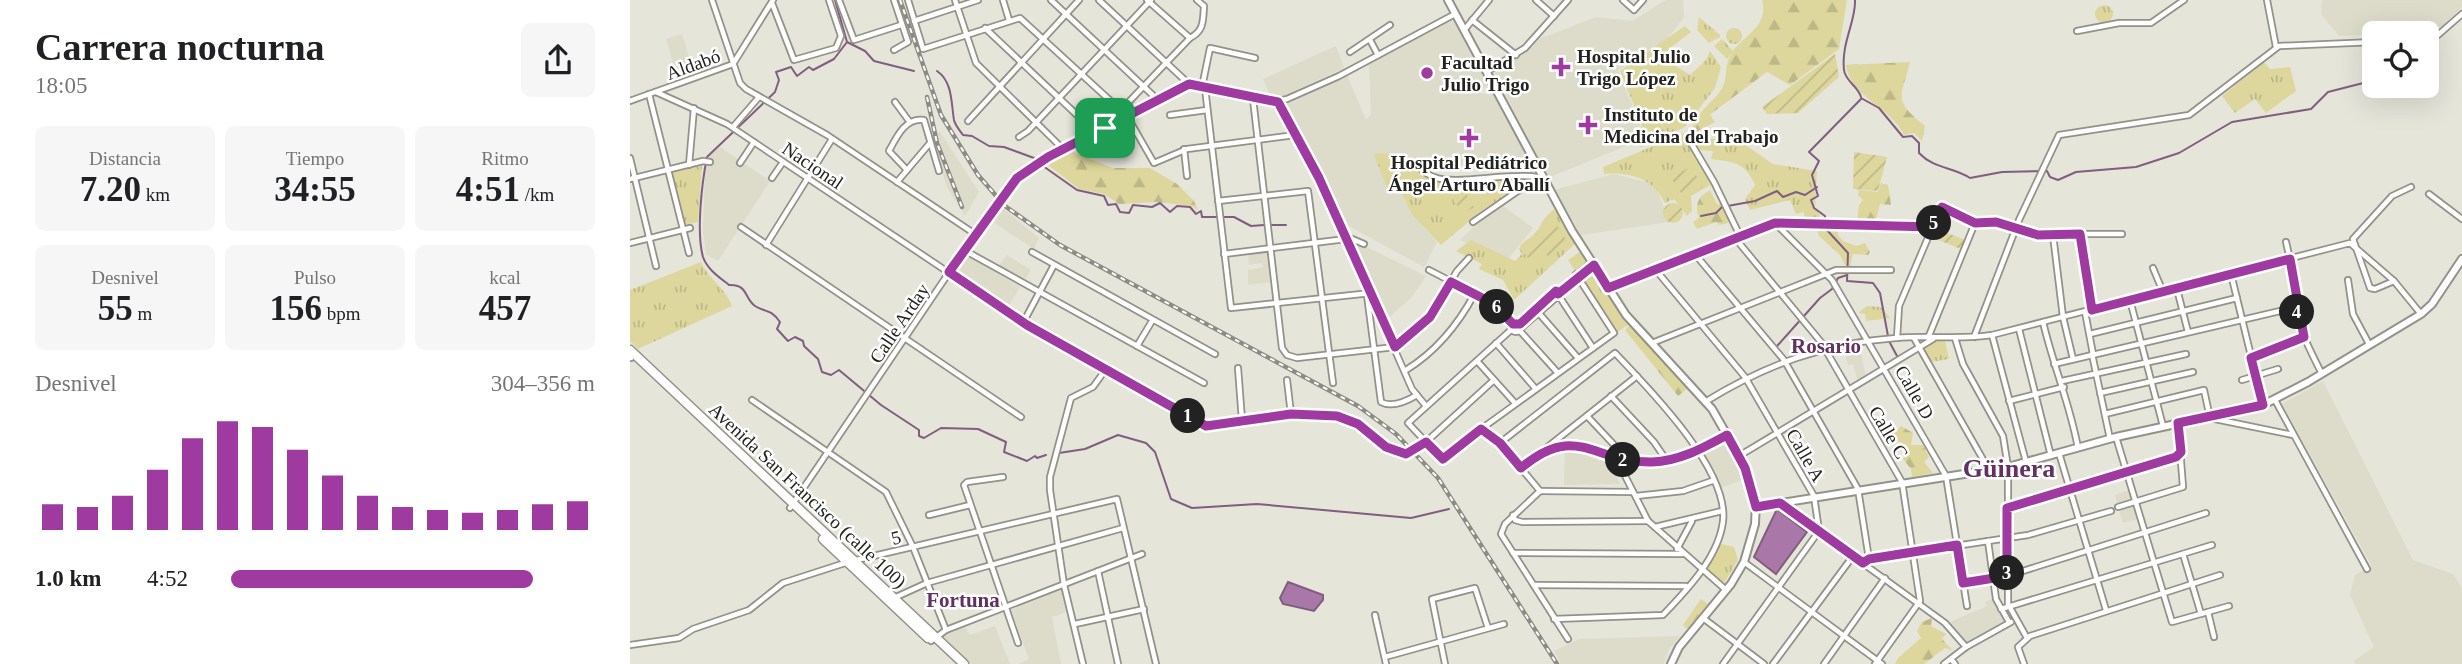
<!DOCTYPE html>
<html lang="es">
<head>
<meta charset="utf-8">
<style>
	body { margin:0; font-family:"Times New Roman",serif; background:#f6f6f6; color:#202124; height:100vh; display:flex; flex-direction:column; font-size:26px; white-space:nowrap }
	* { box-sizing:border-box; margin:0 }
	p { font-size:23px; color:#757577 }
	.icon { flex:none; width:38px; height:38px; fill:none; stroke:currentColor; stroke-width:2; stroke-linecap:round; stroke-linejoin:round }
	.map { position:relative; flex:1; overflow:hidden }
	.sheet { display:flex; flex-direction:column; background:#fff; width:630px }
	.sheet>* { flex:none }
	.controls { position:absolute; left:1732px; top:21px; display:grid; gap:14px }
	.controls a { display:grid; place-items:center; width:77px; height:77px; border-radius:10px; background:#fff; box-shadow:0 7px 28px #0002; font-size:35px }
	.pin { position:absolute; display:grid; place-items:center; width:60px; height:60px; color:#fff; margin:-30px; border-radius:14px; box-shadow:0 4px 10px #0006 }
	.km { position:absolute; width:35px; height:35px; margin:-18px; border-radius:50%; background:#222; color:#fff; font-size:19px; line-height:35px; text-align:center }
	.round { display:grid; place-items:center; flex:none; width:74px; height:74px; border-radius:10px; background:#f6f6f6 }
	.overview { display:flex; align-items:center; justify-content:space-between; height:119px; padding:0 35px }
	h1 { font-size:38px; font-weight:800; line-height:52px }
	.metrics { display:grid; grid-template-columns:repeat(3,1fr); gap:10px; height:119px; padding:7px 35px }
	.metrics div { display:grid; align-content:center; border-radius:10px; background:#f6f6f6; text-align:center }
	.metrics b { font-size:35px; font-weight:800 }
	.metrics small { font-size:19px; font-weight:400 }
	.metrics p { font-size:19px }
	.chart { height:196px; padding:14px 35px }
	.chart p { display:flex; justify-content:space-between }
	.chart svg { width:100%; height:126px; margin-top:7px; stroke:#9e3aa0; stroke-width:6 }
	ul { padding:0 35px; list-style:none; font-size:23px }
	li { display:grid; grid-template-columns:112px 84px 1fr; align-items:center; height:52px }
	li i { height:18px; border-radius:9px; background:#9e3aa0 }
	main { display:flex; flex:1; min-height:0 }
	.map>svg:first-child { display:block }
	.built { fill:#dddbc9 }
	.grass { fill:url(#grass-tufts) }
	.forest { fill:url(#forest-firs) }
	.garden { fill:url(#garden-furrows) }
	.water { fill:#a978a9; stroke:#805e7f; stroke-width:2 }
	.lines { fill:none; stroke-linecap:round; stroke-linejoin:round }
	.stream { stroke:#805e7f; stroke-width:2 }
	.minor-casing { stroke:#939288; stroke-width:8 }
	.major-casing { stroke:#939288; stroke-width:10 }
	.highway-casing { stroke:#939288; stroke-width:11 }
	.minor { stroke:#fff; stroke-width:4.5 }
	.major { stroke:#fff; stroke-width:6 }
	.highway { stroke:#fff; stroke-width:8 }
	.rail-casing { stroke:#8c8b84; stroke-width:4.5 }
	.rail { stroke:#fff; stroke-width:2; stroke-dasharray:5; stroke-linecap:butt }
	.route-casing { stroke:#fff; stroke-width:14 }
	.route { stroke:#9e3aa0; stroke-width:9 }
	.poi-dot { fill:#9e3aa0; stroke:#fff; stroke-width:2.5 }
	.labels { text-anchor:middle; stroke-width:5; stroke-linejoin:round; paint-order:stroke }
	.poi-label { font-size:19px; font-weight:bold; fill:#22221e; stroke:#fff; text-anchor:start }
	.street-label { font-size:19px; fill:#22221e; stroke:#fff }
	.neighbourhood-label { font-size:21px; font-weight:bold; fill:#623162; stroke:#fff }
	.district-label { font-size:26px; font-weight:bold; fill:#623162; stroke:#fff }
</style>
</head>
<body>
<main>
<section class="sheet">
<div class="overview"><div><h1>Carrera nocturna</h1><p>18:05</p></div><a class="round"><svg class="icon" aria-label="share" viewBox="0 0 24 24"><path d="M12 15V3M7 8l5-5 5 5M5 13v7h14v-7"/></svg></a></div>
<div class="metrics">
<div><p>Distancia</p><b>7.20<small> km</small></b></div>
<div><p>Tiempo</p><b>34:55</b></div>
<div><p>Ritmo</p><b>4:51<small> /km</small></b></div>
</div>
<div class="metrics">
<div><p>Desnivel</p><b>55<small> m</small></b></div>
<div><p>Pulso</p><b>156<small> bpm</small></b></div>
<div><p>kcal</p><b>457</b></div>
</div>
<div class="chart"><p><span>Desnivel</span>304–356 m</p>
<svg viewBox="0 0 160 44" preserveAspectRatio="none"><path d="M5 44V35M15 44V36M25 44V32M35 44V23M45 44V12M55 44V6M65 44V8M75 44V16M85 44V25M95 44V32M105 44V36M115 44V37M125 44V38M135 44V37M145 44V35M155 44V34"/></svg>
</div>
<ul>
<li><b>1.0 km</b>4:52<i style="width:83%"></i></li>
</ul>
</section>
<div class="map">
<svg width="1832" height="664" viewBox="0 0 1832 664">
	<defs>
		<pattern id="grass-tufts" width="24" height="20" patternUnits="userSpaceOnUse" patternTransform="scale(1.75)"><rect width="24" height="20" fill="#ddd79d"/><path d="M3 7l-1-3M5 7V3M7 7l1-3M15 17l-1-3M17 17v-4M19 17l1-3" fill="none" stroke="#bdb887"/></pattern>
		<pattern id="forest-firs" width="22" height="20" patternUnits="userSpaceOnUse" patternTransform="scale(1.75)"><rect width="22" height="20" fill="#ddd79d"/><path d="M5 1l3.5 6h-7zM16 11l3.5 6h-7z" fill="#bdb887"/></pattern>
		<pattern id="garden-furrows" width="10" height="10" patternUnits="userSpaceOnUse" patternTransform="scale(1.75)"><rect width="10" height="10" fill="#ddd79d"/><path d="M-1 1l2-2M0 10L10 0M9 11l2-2" fill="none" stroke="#bdb887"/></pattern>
	</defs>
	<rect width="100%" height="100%" fill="#e6e5da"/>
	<g class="built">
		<polygon points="1036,0 1053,0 1054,17 1035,42 988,70 1011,126 1003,143 918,178 864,71 912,38 966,17 1002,21"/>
		<polygon points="1692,0 1832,0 1832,7 1812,26 1789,33 1709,36 1691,14"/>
		<polygon points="824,17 861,83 847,93 865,95 897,156 870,169 827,165 826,171 818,170 818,165 789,160 783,168 771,168 769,189 783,216 807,242 794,267 715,224 657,104 717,75 736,120 741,114 739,63"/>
		<polygon points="52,34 64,74 48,79 36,39"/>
		<polygon points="706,46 714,68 655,95 641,97 633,79"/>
		<polygon points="310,132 349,192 335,216 317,187 306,154 302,136"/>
		<polygon points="90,147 140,181 88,261 76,254 73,231 75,174 79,156"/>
		<polygon points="984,174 1016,182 1027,189 1039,222 951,235 924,190"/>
		<polygon points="869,203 903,228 876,262 830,240"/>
		<polygon points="371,207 409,238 404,249 360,220"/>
		<polygon points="722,240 796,276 781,298 758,318 746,303"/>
		<polygon points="639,252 643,282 618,285 618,270 633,267 632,263 619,265 618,254"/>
		<polygon points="335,254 390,287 378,307 323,272"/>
		<polygon points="377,255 401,270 394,281 368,267"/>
		<polygon points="1229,345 1236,376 1228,381 1223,364 1218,365 1214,349"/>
		<polygon points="1693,381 1783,560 1823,574 1832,588 1832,664 1725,664 1724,661 1744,647 1720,595 1725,575 1742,566 1652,404"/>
		<polygon points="1095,439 1115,479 1088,489 1072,453"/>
		<polygon points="935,449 954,450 972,458 983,468 990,484 934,485"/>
		<polygon points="1499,490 1508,519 1493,523 1485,495"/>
		<polygon points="431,590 436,612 422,617 431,664 388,664 399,659 381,610"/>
		<polygon points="1362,599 1375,622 1336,643 1320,622 1357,606 1355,602"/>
		<polygon points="365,626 380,664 339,664 311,637 335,627 340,635"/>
		<polygon points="1050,636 1039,649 1034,664 931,664 924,651 949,639"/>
	</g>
	<g class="grass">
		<circle cx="1474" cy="14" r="9"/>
		<polygon points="1069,17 1090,35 1090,37 1079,43 1067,30"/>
		<polygon points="1055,26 1061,32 1039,49 1041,63 1060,75 1076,60 1080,51 1091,67 1085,88 1055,127 1011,147 1004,143 1012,125 990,71"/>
		<circle cx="1104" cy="36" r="8"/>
		<polygon points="1092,39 1103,51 1097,59 1084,46"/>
		<polygon points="1634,62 1640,69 1660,67 1666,91 1636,113 1625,99 1605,113 1592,96"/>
		<path d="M1054,133L1082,184L1061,196L1062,211L1057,216L1044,199L1035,203C1024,179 1000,171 974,174L973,167Z"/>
		<path d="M1066,137L1111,142L1143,164L1187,171L1185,207L1190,216L1186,220H1175L1174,212L1166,214L1160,200L1120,210L1115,199L1125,185C1115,162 1104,162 1081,159L1083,151L1070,150L1063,140Z"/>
		<polygon points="748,153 764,154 771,168 782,168 786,165 810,181 891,176 894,184 854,209 811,245 783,216 769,189 759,192 744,155"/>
		<polygon points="72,165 68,222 55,225 41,173"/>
		<path d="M923,210L928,211L946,243L884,300L873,280L849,269L852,264L826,251L841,240L885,261L892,254L889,249C892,240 900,240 905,233C913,224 910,221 923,210Z"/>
		<polygon points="951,251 999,324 986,333 938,260"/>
		<path d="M71,262C79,280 95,287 102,306L8,349L0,341V290Z"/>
		<polygon points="1237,306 1251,307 1260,318 1236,321 1235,314 1228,313"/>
		<polygon points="1304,340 1315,341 1319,359 1300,362 1292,349"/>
		<polygon points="1088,543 1104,547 1108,560 1094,583 1075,568"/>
	</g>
	<g class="forest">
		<path d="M1132,0H1217L1209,49L1160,85L1137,72L1082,113L1080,115L1085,122L1062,134C1060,118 1082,103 1091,90C1098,80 1094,69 1099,58C1108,37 1140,29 1132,0Z"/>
		<path d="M1280,62C1271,99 1262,99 1295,126L1292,141L1284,133L1274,135C1261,107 1220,97 1216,65Z"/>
		<polygon points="440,151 483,168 520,168 547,184 564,201 568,210 561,206 528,202 489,204 474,194 449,189 417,164"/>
		<polygon points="1251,183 1258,185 1261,205 1250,204 1245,223 1227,223 1229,205 1233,200 1228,195 1229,190 1248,192"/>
		<path d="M1080,190L1087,204H1092L1101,222L1090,225L1086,222L1067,229L1063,222L1069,218C1064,205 1068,196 1080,190Z"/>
		<polygon points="1186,226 1208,227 1208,235 1213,241 1226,246 1235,243 1240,252 1238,255 1223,254 1220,267 1215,265 1210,255 1189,236"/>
		<polygon points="1000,325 1057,389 1048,396 995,330"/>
		<polygon points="1271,426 1283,433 1281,445 1293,445 1299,457 1294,462 1303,473 1282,477 1281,469 1273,459 1279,450 1277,445 1263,439 1264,433"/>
		<polygon points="1071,599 1078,604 1057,629 1053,625"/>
		<polygon points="1302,618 1301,626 1316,634 1312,639 1323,651 1315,648 1294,664 1265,664 1268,658 1291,638 1287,631 1292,622"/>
	</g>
	<g class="garden">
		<polygon points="1205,54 1209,77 1168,113 1137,114 1132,107"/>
		<polygon points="1224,152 1257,157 1248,191 1223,189"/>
		<polygon points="1061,167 1073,187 1054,197 1040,177"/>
		<polygon points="836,193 844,207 834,213 823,201"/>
		<circle cx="1043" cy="213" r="10"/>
		<polygon points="923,219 938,243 919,258 913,251 899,259 891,250"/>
		<polygon points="1305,228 1335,240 1331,249 1301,237"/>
	</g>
	<g class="water">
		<polygon points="1147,509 1177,532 1146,574 1124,557"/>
		<polygon points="658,582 693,595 693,600 684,611 653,604 650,598"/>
	</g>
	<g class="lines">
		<g class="stream">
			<path d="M205,0L217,42L204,59L183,70L179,67L167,76L161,67L146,72L149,80L145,92L77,157C72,182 66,232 73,257C77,269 89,277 99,285C118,284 114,298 125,306C136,313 140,308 150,322L147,329L158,341L165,337L173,341L174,346L188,359L192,372L201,375L209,370L251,405L289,430V436L294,438L311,428L348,429L376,442L374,452L397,461L405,456L407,458L416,455"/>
			<path d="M1225,0C1226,21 1211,43 1214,70C1215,81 1228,86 1231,97"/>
			<polyline points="217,42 235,51 244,61 284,71"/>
			<polyline points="1797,66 1801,65"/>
			<path d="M307,71C323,82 321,103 324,120C325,125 330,131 333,135L342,136L359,146L374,147L404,158"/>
			<path d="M1231,98L1249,108L1273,137L1282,136L1289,143V153C1304,169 1323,167 1340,178L1372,172L1417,171L1420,177L1428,180L1446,172L1506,167L1549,153L1602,122L1681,109L1698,92L1745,80"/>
			<polyline points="1231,99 1179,152 1189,161 1182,175 1188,196 1181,200 1184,208 1195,216 1196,229 1218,253 1217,281 1243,283 1250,293 1258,336"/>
			<polyline points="413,166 447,190 474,196 478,205 486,204 490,212 499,213 503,205 522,207 530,203 540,212 547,206 560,207 566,214 571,211 572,217 604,217 621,226 634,225"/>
			<polyline points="1071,216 1086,213 1092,207 1125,201 1147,191 1153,197 1166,192 1175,195 1187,187"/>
			<polyline points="640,225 656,225"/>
			<polyline points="1259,341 1267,356"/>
			<polyline points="1147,346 1190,298 1202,289 1208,278 1217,275"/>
			<polyline points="429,453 455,449 488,435 516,443 525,452 541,499 562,508 627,504 781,518 819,509"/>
		</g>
		<defs>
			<g id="minor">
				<polyline points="82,0 110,83 116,89 197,135 345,234"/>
				<polyline points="209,0 224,40 271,25"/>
				<polyline points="264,0 278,42 264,50"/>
				<polyline points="278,0 293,49 390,18 497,116 524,163 557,149 665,135"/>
				<polyline points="325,0 346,63 433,149"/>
				<polyline points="373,0 379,20"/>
				<polyline points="421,0 528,100"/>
				<polyline points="469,0 559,84 643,102 657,99 709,76 825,14"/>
				<polyline points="517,0 560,38"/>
				<polyline points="906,0 924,16"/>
				<polyline points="993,0 1004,10 1013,0"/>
				<polyline points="1637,0 1646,47"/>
				<polyline points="142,3 164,60 206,48 211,36 199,0"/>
				<polyline points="842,20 886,55"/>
				<polyline points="284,21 348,0"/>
				<polyline points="355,28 466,133"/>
				<polyline points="835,29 859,0"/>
				<polyline points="1447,31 1489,23 1521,23 1554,0"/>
				<polyline points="1797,38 1808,35 1832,14"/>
				<polyline points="740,40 748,55"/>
				<polyline points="720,52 760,25"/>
				<polyline points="858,71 895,48 938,0"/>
				<polyline points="572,87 580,48 625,58"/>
				<polyline points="575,88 601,308 741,293"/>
				<polyline points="26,92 97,124 397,325 576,426 661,414 707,416 728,424 756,447 776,454 796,442 864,380"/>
				<polyline points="19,94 59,253"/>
				<polyline points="623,99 652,348 657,355 667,358 765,347 800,317 827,271 839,258"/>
				<polyline points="0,101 103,64 143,0"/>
				<polyline points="265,102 279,121"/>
				<polyline points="648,102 689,178 782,389 796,406"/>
				<path d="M491,110L560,38C574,31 573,21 574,6L567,0"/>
				<polyline points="540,115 577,110"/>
				<polyline points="338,121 449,0"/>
				<polyline points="103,127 129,97"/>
				<polyline points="389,137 398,131 521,0"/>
				<polyline points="1058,138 1084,182 1110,236"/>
				<polyline points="554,149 557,176"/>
				<polyline points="0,158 26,266"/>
				<polyline points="110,163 124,142"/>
				<polyline points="59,165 64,108"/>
				<path d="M786,165C791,169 797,175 804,177C825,186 878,172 907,177"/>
				<path d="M277,170L259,151C267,136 276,117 294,120L309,171"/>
				<polyline points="142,178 153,162"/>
				<polyline points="0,179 73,161 80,162"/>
				<polyline points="267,182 300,143"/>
				<polyline points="1799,194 1832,219"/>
				<polyline points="588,201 678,191 703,383"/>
				<polyline points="843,222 908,177"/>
				<polyline points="1145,223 1202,280 1316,476 1337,606"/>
				<polyline points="111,227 391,417"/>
				<polyline points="1450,234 1462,310"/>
				<polyline points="1423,235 1433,317 1443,359"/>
				<polyline points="715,236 734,244"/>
				<polyline points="1105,238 1191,342 1272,482 1290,601 1245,664"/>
				<path d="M1656,242C1662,266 1664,289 1667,313C1671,334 1682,354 1692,374"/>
				<polyline points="0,243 60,228"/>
				<polyline points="136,245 202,139"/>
				<polyline points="334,250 574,383"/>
				<polyline points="402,252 585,354"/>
				<polyline points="1064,253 1154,360 1228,489 1239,559 1233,563"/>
				<polyline points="594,254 716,239"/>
				<polyline points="1523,268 1533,292"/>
				<polyline points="1025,269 1115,377 1184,496 1189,531 1093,664"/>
				<polyline points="799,270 857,300 883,324"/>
				<polyline points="1601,274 1633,405"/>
				<polyline points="1718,280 1723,314 1739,344"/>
				<polyline points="1764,281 1745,289 1740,288 1723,239 1762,196 1781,187"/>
				<polyline points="978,288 1145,223 1303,227"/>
				<polyline points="1547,289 1558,332"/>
				<polyline points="927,293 963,348"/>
				<path d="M737,295L751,402C762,408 777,401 787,395"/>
				<polyline points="1500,300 1533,426"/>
				<polyline points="907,311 948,358"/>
				<polyline points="1455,312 1463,354"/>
				<path d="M1413,322C1423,365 1440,404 1448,448"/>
				<circle cx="886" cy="327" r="5"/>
				<polyline points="393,323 424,265"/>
				<polyline points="890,324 962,262"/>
				<polyline points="891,328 964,265"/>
				<polyline points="882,329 778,423 811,458 984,333 946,274"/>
				<polyline points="1389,329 1421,456"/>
				<polyline points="890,331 927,372"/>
				<polyline points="1460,334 1607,298"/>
				<polyline points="1362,335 1396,462"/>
				<polyline points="1344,337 1389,220 1429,135 1559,115 1649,46 1745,42"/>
				<polyline points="1267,338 1269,306 1311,207 1345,223 1366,223 1404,234 1492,234"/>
				<polyline points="1284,338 1359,470"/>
				<polyline points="1298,338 1345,223"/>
				<polyline points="1325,338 1333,364 1373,436 1378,467 1378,604 1397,638"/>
				<polyline points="866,343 905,388"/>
				<polyline points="1022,343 1206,270 1261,270"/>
				<polyline points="507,346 522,321"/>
				<polyline points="1462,354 1480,439"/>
				<polyline points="0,358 1,358"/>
				<polyline points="1621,358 1674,337"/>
				<polyline points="847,361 884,402"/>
				<polyline points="1424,364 1667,307"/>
				<polyline points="608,368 612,420"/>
				<path d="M776,370C807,351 828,325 845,293"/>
				<polyline points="657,380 661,414"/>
				<polyline points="1612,380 1648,369"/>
				<polyline points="1432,381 1556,354"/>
				<polyline points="1470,393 1563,372"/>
				<polyline points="981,396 1024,442 1037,461"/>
				<polyline points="122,400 256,492 283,547 316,630"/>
				<polyline points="1645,400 1737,569"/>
				<polyline points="1379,401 1434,387"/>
				<path d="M1075,402C1135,365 1195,343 1266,338C1298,335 1330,340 1362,335L1720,243L1764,281L1791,314"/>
				<polyline points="1475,414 1574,390 1580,418 1663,435"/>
				<polyline points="957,416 988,449 993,460"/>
				<polyline points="851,429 870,443 910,491"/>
				<polyline points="1486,437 1542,622 1599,606"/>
				<path d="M870,443L985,353C1018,388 1099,469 1093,521C1089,557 1056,591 1033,615L924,619"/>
				<path d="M910,452C943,435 971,458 1005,461C1040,465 1068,452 1097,435"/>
				<polyline points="1429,453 1476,610"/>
				<polyline points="1109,456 1303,339"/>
				<polyline points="986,458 1018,521 1096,590"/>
				<polyline points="891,468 1007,376"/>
				<polyline points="373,477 337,482 334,485 388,643"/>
				<polyline points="910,491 875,524 871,534 938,639"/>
				<polyline points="910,491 1003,492"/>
				<polyline points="1006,496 1053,491 1082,481"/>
				<polyline points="1150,503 1315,623 1336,647"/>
				<polyline points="1488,507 1553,487 1548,424"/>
				<polyline points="160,508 345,234 387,178 418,157 559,84"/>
				<polyline points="1377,508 1550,455"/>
				<polyline points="299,515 340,505"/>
				<polyline points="883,515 885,520 892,522 1018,521"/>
				<polyline points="1025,527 1092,511"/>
				<polyline points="1358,541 1366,599 1379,622"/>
				<polyline points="1047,549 1062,521"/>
				<polyline points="883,553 1052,554"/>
				<polyline points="1553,554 1571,614"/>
				<polyline points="1239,559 1398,535 1481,511"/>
				<polyline points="1114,562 1252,664"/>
				<polyline points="468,571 488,664"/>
				<polyline points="1333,583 1374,577 1576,513"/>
				<polyline points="904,585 1056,586"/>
				<polyline points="264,598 297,583 493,528"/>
				<polyline points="1371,609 1582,545"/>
				<polyline points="1578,612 1584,637"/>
				<polyline points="745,615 756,664"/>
				<polyline points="1073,618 1134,664"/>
				<polyline points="445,624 514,609"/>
				<polyline points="301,641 316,630 512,554"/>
				<polyline points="0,645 49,638 63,629 119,610 153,583 218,562 487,499 526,664"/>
				<polyline points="755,657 874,624"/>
				<polyline points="1321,659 1325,664"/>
				<polyline points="453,664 434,585 420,490 420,477 441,398 463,387 476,369"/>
				<polyline points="815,664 802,599 845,588 858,628"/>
				<polyline points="1143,664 1223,556"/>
				<polyline points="1194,664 1255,578"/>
				<polyline points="1314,664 1336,647 1381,622"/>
				<polyline points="1394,664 1388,647 1400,636 1590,575"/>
			</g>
			<g id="major">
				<polyline points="818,0 942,231 996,315 1082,409 1109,456 1122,489 1126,502 1125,524 1114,562 1101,584 1049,647 1041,664"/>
				<polyline points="1126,507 1378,467 1486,437 1633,405 1678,382 1791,314 1802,304 1832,259"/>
			</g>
			<g id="highway">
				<polyline points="0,350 334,664"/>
				<polyline points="193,539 298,638"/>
			</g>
		</defs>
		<use href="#minor" class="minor-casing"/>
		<use href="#major" class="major-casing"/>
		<use href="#highway" class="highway-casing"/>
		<use href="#minor" class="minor"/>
		<use href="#major" class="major"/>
		<use href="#highway" class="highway"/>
		<defs>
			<g id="rail">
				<polyline points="270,0 311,115 348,175 375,206 430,245 728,406 766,434 808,478 927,664"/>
				<polyline points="297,97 307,143 332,207"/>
			</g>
		</defs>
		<use href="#rail" class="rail-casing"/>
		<use href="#rail" class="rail"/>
	</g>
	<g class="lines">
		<defs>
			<path id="route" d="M559,84L648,102L689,178L765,347L800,317L821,282L862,303L883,324H890L926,291L928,294L964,265L978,288L1145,223L1303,227L1312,207L1345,223L1366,222L1408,235L1450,234L1462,310L1660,259L1674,337L1621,358L1633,405L1548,423L1551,452L1546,457L1377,508V576L1333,583L1327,545L1239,559L1233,563L1150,503L1126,507L1115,468L1097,435C1073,448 1050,461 1022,462C962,463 947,421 891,468L870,443L851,429L813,459L796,442L776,454L756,447L728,424L707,416L661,414L576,426L397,325L319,272L387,178L418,157Z"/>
		</defs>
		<use href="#route" class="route-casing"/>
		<use href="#route" class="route"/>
	</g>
	<g class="poi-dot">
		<path d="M927.5 56.5h7v7h7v7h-7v7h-7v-7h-7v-7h7z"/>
		<circle cx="797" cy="73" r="7"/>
		<path d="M954.5 114.5h7v7h7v7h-7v7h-7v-7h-7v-7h7z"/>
		<path d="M835.5 127.5h7v7h7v7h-7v7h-7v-7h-7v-7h7z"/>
	</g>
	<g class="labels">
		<g class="poi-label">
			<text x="947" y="63">Hospital Julio<tspan x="947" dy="22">Trigo López</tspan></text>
			<text x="811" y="69">Facultad<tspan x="811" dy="22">Julio Trigo</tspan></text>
			<text x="974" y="121">Instituto de<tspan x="974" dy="22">Medicina del Trabajo</tspan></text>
			<text x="839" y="169" text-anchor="middle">Hospital Pediátrico<tspan x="839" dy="22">Ángel Arturo Aballí</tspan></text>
		</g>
		<g class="street-label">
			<text transform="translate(63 64) rotate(-20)" y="7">Aldabó</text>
			<text transform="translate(183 165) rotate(34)" y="7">Nacional</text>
			<text transform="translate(269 323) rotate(-56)" y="7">Calle Arday</text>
			<text transform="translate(1285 392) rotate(60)" y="7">Calle D</text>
			<text transform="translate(1259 432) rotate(59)" y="7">Calle C</text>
			<text transform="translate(1176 455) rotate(60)" y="7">Calle A</text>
			<text transform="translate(178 495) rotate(43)" y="7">Avenida San Francisco (calle 100)</text>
			<text transform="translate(266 537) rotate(-14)" y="7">5</text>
		</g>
		<g class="neighbourhood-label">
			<text x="1196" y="353">Rosario</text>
			<text x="333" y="607">Fortuna</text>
		</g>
		<g class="district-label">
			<text x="1379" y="477">Güinera</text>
		</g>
	</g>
</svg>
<div class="controls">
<a><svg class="icon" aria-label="locate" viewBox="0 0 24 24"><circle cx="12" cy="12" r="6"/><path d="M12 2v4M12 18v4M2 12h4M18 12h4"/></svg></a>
</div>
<div class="pin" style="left:475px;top:128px;background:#1e9e55"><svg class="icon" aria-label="arrive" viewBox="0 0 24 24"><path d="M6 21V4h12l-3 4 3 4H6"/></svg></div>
<b class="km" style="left:558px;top:416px">1</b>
<b class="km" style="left:993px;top:460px">2</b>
<b class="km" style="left:1377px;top:573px">3</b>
<b class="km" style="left:1667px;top:312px">4</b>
<b class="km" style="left:1304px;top:223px">5</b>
<b class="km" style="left:867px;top:307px">6</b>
</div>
</main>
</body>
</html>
